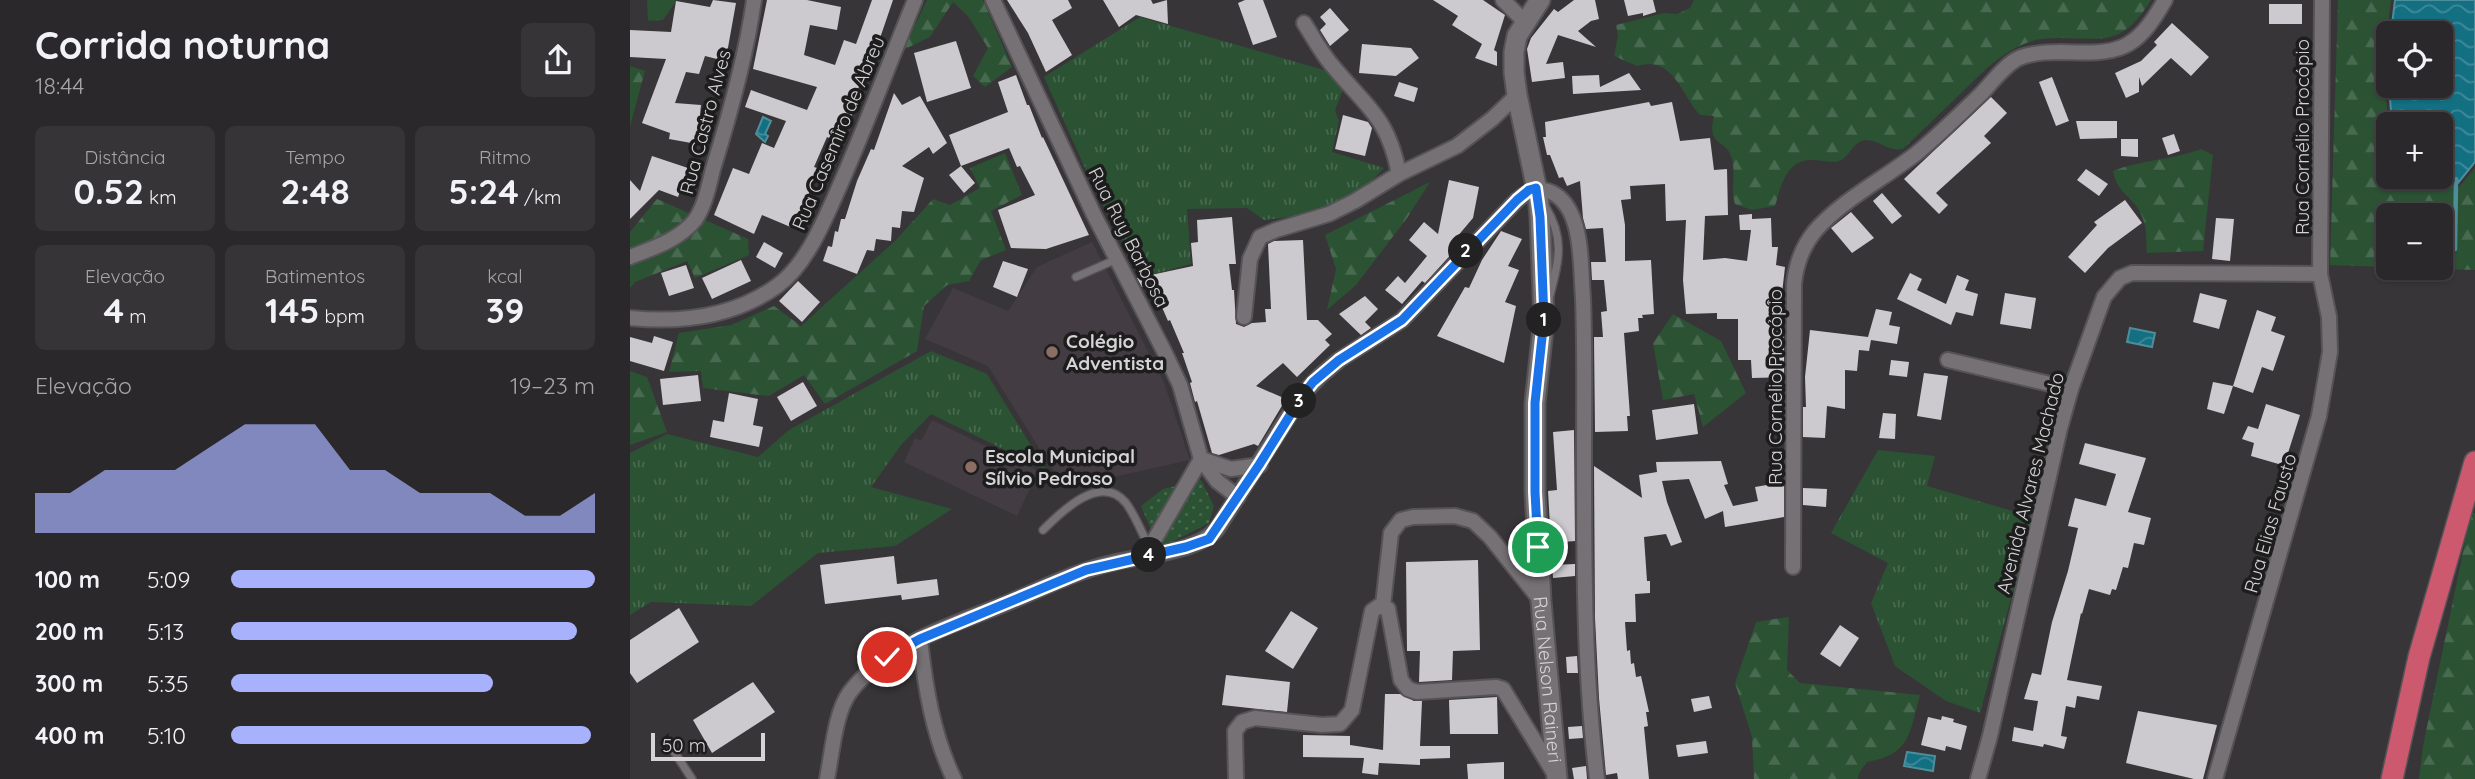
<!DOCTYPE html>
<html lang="pt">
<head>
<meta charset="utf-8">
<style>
	body { margin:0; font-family:Quicksand,sans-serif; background:#363436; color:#f1f3f6; height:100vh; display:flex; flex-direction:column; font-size:26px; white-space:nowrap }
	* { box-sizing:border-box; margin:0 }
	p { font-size:23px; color:#a5a6a8 }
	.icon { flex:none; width:38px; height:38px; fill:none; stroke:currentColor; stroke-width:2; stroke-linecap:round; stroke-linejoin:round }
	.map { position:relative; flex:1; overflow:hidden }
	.drawer { display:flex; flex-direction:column; background:#2a282a; width:630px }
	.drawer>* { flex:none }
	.tools { position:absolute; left:1746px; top:21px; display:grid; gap:14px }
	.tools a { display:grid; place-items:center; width:77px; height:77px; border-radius:10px; background:#2a282a; box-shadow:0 2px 5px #0004,0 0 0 2px #464447; font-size:35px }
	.scale { position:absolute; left:21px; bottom:18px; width:114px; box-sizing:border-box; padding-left:7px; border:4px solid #d5d3d5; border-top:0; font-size:19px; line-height:24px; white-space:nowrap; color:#d5d3d5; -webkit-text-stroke:5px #1e1d1e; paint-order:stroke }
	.pin { position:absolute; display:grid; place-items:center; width:60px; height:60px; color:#fff; margin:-30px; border:4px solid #fff; border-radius:50%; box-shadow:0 2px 7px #0007 }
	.km { position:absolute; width:35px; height:35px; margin:-18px; border-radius:50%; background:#222; color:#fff; font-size:19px; line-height:35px; text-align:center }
	.round { display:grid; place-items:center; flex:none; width:74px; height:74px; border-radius:10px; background:#363436 }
	.head { display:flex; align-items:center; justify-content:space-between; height:119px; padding:0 35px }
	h1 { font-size:38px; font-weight:700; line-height:52px }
	.stats { display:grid; grid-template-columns:repeat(3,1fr); gap:10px; height:119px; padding:7px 35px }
	.stats div { display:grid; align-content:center; border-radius:10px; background:#363436; text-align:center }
	.stats b { font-size:35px; font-weight:700 }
	.stats small { font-size:19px; font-weight:400 }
	.stats p { font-size:19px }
	.chart { height:196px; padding:14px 35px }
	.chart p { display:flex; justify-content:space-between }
	.chart svg { width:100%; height:126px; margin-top:7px; fill:#a7b1fc; opacity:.7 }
	ul { padding:0 35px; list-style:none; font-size:23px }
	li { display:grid; grid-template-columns:112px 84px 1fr; align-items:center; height:52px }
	li i { height:18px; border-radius:9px; background:#a7b1fc }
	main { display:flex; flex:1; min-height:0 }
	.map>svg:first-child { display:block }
	.built { fill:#443c43 }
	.grass { fill:url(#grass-tufts) }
	.forest { fill:url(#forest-firs) }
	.park { fill:url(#park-dots) }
	.water { fill:url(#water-waves); stroke:#4d8e9c; stroke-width:2 }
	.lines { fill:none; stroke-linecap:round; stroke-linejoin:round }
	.stream { stroke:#4d8e9c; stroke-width:4.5 }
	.building { fill:#cdcacf }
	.service-casing { stroke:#565356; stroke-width:10 }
	.minor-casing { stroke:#565356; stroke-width:18 }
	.secondary-casing { stroke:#565356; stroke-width:23 }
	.trunk-casing { stroke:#565356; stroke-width:24 }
	.service { stroke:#757175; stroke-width:7 }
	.minor { stroke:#757175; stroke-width:14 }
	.secondary { stroke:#757175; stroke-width:19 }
	.trunk { stroke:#cc596e; stroke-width:21 }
	.route-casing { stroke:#fff; stroke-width:14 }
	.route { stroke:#1a73e8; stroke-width:9 }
	.education-dot { fill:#8d6e63; stroke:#1e1d1e; stroke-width:2.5 }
	.labels { text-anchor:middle; stroke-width:7; stroke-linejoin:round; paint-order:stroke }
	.street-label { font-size:19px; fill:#d5d3d5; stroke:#1e1d1e }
	.poi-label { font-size:19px; font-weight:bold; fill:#d5d3d5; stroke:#1e1d1e; text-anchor:start }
</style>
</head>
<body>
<main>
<section class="drawer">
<div class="head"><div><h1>Corrida noturna</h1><p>18:44</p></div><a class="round"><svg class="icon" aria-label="share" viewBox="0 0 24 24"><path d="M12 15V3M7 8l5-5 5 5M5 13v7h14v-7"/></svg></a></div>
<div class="stats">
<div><p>Distância</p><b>0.52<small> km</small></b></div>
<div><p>Tempo</p><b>2:48</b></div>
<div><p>Ritmo</p><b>5:24<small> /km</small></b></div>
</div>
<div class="stats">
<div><p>Elevação</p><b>4<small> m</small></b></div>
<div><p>Batimentos</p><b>145<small> bpm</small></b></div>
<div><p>kcal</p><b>39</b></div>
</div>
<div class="chart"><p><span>Elevação</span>19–23 m</p>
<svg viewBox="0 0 160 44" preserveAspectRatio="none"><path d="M0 44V30L10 30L20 22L30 22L40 22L50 14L60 6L70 6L80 6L90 22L100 22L110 30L120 30L130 30L140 38L150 38L160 30V44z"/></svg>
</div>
<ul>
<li><b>100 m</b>5:09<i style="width:100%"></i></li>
<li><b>200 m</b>5:13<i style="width:95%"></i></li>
<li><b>300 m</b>5:35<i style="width:72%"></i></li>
<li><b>400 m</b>5:10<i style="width:99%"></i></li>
</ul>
</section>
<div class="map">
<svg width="1845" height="779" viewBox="0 0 1845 779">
	<defs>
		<pattern id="grass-tufts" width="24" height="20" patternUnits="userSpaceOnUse" patternTransform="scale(1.75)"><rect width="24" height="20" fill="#2a5233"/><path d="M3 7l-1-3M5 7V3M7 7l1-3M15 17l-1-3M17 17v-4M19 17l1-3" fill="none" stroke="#486a50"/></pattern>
		<pattern id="forest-firs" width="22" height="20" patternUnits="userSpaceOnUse" patternTransform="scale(1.75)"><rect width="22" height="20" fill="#2a5233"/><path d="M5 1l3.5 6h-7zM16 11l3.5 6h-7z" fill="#486a50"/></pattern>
		<pattern id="park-dots" width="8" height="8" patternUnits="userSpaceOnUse" patternTransform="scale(1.75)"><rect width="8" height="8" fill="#2a5233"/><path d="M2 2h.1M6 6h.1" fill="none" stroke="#486a50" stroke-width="1.8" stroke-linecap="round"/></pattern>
		<pattern id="water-waves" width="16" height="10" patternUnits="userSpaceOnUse" patternTransform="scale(1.75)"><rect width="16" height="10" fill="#137083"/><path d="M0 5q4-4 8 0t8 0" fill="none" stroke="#408a99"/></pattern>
	</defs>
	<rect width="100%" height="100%" fill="#383538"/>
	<g class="built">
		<polygon points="462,242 534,383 560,460 434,488 358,366 295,339 323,288 378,311 407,267"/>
		<polygon points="302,420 408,471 387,516 274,462 285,438 291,441"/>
	</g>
	<g class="grass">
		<path d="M510,17L694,70L703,74L714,87L705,110L709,121L702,152L754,168C718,208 685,214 634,220L617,208L557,209L561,264L512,277L465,190L414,77Z"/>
		<polygon points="301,351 357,374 416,470 301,414 271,445 241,487 322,509 265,546 188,553 121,606 21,602 0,615 0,453 37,434 128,457 159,430"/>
		<polygon points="1248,450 1305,456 1297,486 1403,517 1350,713 1316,701 1265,666 1241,603 1258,563 1201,533"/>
	</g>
	<g class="forest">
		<polygon points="17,0 47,0 33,20 18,21"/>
		<polygon points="297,0 353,0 382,67 355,87 343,76 358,48 338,16 323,2 300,37 273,50"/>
		<path d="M1064,0H1521C1487,56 1464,33 1411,39C1391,42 1373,55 1358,67L1273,149C1258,152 1250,140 1236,140C1223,141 1221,155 1211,160C1202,164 1193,160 1184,160C1156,158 1151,186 1145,206L1122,210L1105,204C1100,189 1106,174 1102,159C1097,138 1076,148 1084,116L1070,115C1052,96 1043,54 1007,66L984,56L988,35L986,25L1034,13L1047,14L1060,8Z"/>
		<polygon points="1708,0 1761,0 1753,66 1759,129 1759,177 1792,177 1802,185 1829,187 1845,168 1845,270 1780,268 1811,268 1811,215 1759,215 1759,267 1700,265"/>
		<polygon points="0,66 15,71 0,126"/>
		<path d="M1571,149L1583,155L1573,251L1517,253C1516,243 1517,228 1513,219C1506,197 1487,195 1483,171C1511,160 1542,160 1571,149Z"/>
		<polygon points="375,153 392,195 361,211 376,250 351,260 339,281 317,285 294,306 287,351 195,404 174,375 139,396 73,388 71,371 39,372 49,333 101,325 144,306 171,326 266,240 303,199 320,205 350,188 340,168"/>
		<polygon points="800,182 777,218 726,285 697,310 706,269 695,235"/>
		<polygon points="27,199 118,239 119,255 65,278 57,261 5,282 0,288 0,232"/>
		<polygon points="1043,314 1091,341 1116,393 1073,427 1064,394 1033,400 1023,343"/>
		<polygon points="0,371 17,377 37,432 0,445"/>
		<polygon points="1841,513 1845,513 1845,779 1789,779 1793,746"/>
		<path d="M1159,617L1157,670L1170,683L1290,695C1279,734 1281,754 1237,762L1229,773L1228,779H1124L1122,737L1105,683L1126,622Z"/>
	</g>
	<polygon class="park" points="571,480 584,506 579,523 536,545 522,532 511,506 533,489"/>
	<g class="water">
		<polygon points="1765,0 1845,0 1845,162 1828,183 1803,181 1798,177 1811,177 1811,124 1762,124 1759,86 1811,86 1811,33 1761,33"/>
		<polygon points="133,117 141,121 135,134 138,136 135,142 126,134"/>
		<polygon points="1500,328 1525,333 1522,347 1497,342"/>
		<polygon points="1277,752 1305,756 1303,771 1274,766"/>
	</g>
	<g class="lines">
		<polyline class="stream" points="1825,249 1826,179"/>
	</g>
	<g class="building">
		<polygon points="83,0 106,3 97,53 93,52 91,60 75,56 69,74 56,72 45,103 71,105 67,144 39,139 40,133 12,123 36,59 0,57 0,30 41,32 46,1 80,7"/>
		<polygon points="137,0 177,0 211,7 207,30 180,25 174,55 205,65 214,40 226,44 242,0 263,0 248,44 245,43 236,71 234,70 222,109 224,110 210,143 197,137 184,167 190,169 163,228 132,215 124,234 84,215 103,168 119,174 132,143 144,148 156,121 115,107 121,90 177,110 187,87 123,69"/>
		<polygon points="377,0 438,0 442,8 422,20 442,55 416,72 398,33"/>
		<polygon points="473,0 521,0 523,4 537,0 538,24 506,15 489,27"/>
		<polygon points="615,0 633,0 647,37 623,45 608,3"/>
		<polygon points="803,0 853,0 875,15 864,50 867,52 867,66 845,58 852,44 822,25 828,16"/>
		<polygon points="944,0 965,0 969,19 961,21 948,31 966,47 928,35 916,64 933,62 935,78 902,82 897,49 901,38 924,9 928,12"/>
		<polygon points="994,0 1023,0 1026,12 1013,16 1013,13 998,16"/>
		<rect x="1639" y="4" width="33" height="20"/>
		<polygon points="700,8 719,30 700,46 690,30 696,24 690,17"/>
		<polygon points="1542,23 1579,57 1561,76 1541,58 1512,86 1509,77 1509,92 1496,98 1485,73 1511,61 1527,45 1524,42"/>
		<polygon points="326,41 341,88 297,102 284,53"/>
		<polygon points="732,44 781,48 789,58 766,76 729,73"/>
		<polygon points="999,73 1011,90 943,94 942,76 969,75 970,87"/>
		<polygon points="386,75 397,105 399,105 412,138 413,137 459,235 416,249 381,248 368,210 405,195 390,166 387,167 379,148 331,166 319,135 378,112 368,82"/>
		<polygon points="1422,77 1439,121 1426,126 1409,82"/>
		<polygon points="769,82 788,88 784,102 764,96"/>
		<polygon points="264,93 272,105 290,96 317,143 303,154 299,147 272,166 294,178 284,212 272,211 270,228 262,227 261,241 246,239 244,251 237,250 227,274 193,261 198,246 202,247 205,231 208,232 211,219 215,219 227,181 241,149 244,150"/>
		<polygon points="1361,97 1377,113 1354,136 1361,143 1306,193 1318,205 1309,214 1274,179"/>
		<polygon points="1019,102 1021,106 1042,102 1050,141 1080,138 1084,170 1097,169 1098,215 1075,216 1073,260 1095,258 1117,261 1121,230 1110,230 1109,215 1122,214 1122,219 1141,218 1142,247 1148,247 1146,265 1155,267 1151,302 1154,329 1154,377 1122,378 1121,360 1108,360 1108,319 1087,319 1087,313 1056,314 1053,280 1056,220 1036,221 1035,184 1000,186 1001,199 991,200 995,225 995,261 1021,260 1024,314 1012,315 1013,318 1008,318 1009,331 994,333 1000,416 997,416 998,431 965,432 964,337 973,337 971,312 977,311 974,280 962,280 961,262 976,262 973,228 956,229 953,218 950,181 937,186 933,177 929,178 920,155 917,155 913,137 916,137 915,122"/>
		<polygon points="713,115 738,122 742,128 735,156 705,149"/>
		<polygon points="1446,121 1487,121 1487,138 1450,139"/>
		<polygon points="1544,134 1550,151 1538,155 1532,138"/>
		<polygon points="1491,139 1508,139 1508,157 1491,156"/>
		<polygon points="22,156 58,168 48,197 29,190 0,219 0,180 10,191"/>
		<polygon points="331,166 345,183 334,193 319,175"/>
		<polygon points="1456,169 1478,184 1469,196 1447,180"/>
		<polygon points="819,180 849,187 843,218 821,244 826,249 795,283 792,281 772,304 755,290 768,276 775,283 797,256 779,240 794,222 808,234"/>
		<polygon points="1252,193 1272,216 1262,224 1243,201"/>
		<polygon points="1495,200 1512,223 1478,248 1455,273 1438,257 1467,225 1464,222"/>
		<polygon points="1221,212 1244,238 1222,253 1201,228"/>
		<polygon points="602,217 606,264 599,264 602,290 604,290 606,324 614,327 622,323 636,322 635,309 641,309 638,244 644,241 673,240 677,320 688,320 702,334 695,340 700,345 667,377 653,363 626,386 656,399 628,446 624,444 589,455 582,453 567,401 565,402 560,383 562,382 552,353 554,353 540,320 538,321 528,298 524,300 518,287 512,287 507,278 563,266 561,243 568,242 567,220"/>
		<polygon points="1586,218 1604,219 1600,261 1582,259"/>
		<polygon points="871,231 892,239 878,266 889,270 875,302 886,306 874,363 807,336 835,287 839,288 852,260"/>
		<polygon points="134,242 153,253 145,268 126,257"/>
		<polygon points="111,260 121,281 82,299 72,278"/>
		<polygon points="373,261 398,269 387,297 363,287"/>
		<polygon points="56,265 64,288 39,296 31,273"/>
		<polygon points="1280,273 1292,279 1287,290 1316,304 1327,275 1339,280 1335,290 1348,294 1343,316 1326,312 1321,325 1267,299"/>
		<polygon points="168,281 190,302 172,322 149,301"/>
		<polygon points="1375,293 1406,298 1401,329 1370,324"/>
		<polygon points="1570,293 1597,300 1589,329 1563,322"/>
		<polygon points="735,296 748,309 735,322 741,328 731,335 709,314"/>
		<polygon points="1246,309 1262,312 1259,325 1270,327 1267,344 1241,340 1239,351 1229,350 1227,371 1215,370 1215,409 1197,406 1195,438 1173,437 1173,407 1176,407 1175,377 1180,330 1238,337"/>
		<polygon points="1627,310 1646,317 1641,331 1655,336 1643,371 1632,367 1623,393 1603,386"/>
		<polygon points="24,336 43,342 34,371 0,361 0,337 22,343"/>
		<polygon points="1261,360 1279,362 1277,377 1259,375"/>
		<polygon points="1294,373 1318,376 1311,420 1287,416"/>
		<polygon points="68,375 71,401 33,405 30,379"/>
		<polygon points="173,382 187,406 161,421 147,397"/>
		<polygon points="1583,382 1603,386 1594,414 1577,409"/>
		<polygon points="99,393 128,399 123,425 133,427 129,447 80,437 83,420 94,422"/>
		<polygon points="1064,404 1068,434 1026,440 1022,410"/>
		<polygon points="1636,404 1670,415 1658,453 1663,454 1659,467 1621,456 1624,443 1612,439 1618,426 1628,429"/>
		<polygon points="1253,413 1266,414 1265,439 1249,438"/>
		<polygon points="944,430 945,541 921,543 918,491 927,490 923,432"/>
		<polygon points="1455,443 1516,458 1498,512 1521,518 1514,545 1504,543 1498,568 1493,567 1486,590 1482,589 1480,595 1459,589 1452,614 1451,613 1437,680 1472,686 1469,700 1447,696 1445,708 1436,706 1431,736 1437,737 1434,749 1414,744 1413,747 1382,741 1384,727 1403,731 1408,701 1394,699 1402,673 1411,675 1422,622 1438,571 1448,528 1438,526 1445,498 1476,506 1486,474 1449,464"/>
		<polygon points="1091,461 1098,484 1094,485 1103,506 1128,501 1125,487 1154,482 1154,517 1095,527 1093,511 1075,519 1059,479 1032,481 1037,502 1052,542 1041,546 1036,534 1014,537 1017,581 1020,581 1020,593 1005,594 1006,622 995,622 997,651 1000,650 1001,664 1004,663 1006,677 1011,676 1019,712 1016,712 1018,726 1014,727 1019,779 988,779 987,773 976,775 969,698 965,618 964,466 1012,498 1009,475 1027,472 1026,462"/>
		<polygon points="1173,488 1197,489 1196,507 1173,505"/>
		<polygon points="264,556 267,584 307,579 309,595 272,600 271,595 195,604 190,565"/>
		<polygon points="848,560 850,650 823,651 822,680 789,682 790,651 777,651 776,562"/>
		<polygon points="945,564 945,576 923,578 922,565"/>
		<polygon points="49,608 69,642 7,683 0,673 0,640"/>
		<polygon points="661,611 688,628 663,669 635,651"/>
		<polygon points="1210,625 1229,638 1210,667 1190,654"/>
		<polygon points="947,656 948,673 937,673 936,657"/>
		<polygon points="596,675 660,682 657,712 592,705"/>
		<polygon points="123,682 145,712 82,753 63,720"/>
		<polygon points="755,694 770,694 784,701 792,701 790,746 820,746 820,758 790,759 790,765 749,763 748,775 732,773 734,758 673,757 673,735 720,736 720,745 753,750"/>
		<polygon points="1079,696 1082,708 1064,712 1061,699"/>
		<polygon points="867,697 868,734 820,734 819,700"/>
		<polygon points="1508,711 1587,725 1573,779 1564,779 1496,763"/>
		<polygon points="1312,716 1324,719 1323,722 1337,726 1331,750 1316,746 1315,751 1291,745 1298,717 1311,720"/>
		<polygon points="952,726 953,738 939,739 938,727"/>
		<polygon points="1076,741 1078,753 1048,757 1046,745"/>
		<polygon points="874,762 874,779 838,779 837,764"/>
		<polygon points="956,766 957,779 944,779 942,768"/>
	</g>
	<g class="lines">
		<defs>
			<g id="service">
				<path d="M915,206C935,238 929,260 920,295"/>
				<polyline points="446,277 487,259"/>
				<path d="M413,530C431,512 471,472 496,503C505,515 512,533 519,547"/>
				<polyline points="43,750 62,779"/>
			</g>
			<g id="minor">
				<polyline points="363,0 464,215 534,351 550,385 571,459 515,556"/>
				<polyline points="873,0 895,22"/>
				<path d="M674,23C683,37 691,52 701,64C736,107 758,116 769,174"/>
				<path d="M0,257C23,248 49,240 65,220C75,206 79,185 83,169C100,114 116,57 124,0"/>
				<polyline points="614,317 620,259 630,237 646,230 699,214 725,201 769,174 827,146 862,119 887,95"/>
				<path d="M0,318C51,323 104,317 147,286C178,264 196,216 211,183C237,123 260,61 285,0"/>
				<polyline points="1318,360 1441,389"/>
				<polyline points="571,459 601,469 630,465"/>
				<polyline points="571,459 587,481 608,497"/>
				<path d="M1163,567L1164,284C1166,264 1172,247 1185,231C1212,200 1255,178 1287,153C1309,135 1329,115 1350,95C1361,84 1374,65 1389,58C1401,53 1417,52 1431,52C1488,54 1505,53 1535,0"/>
				<polyline points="753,605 761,533 771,520 783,517 825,516 843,521 860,537 911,601"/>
				<path d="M290,639C295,686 303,736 324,779"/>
				<path d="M197,779C202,754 205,712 220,692C258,642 327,624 382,601C415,587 447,571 482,563C513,555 566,553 587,529L672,395L690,376L709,360L772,320L887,200C913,178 936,195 945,224C952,247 951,274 953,298C955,351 954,403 954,456C954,564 954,672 967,779"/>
				<polyline points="606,779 605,731 612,722 625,718 692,725 710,724 722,710 742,611 749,606 758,609 771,680 778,689 787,692 866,687 873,689 924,773"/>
				<polyline points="1348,779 1360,736 1430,428 1441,389 1474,297 1490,278 1502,273 1690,274"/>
				<polyline points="1585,779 1689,416 1700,352 1699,317 1690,274 1692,0"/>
			</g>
			<g id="secondary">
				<path id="s1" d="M910,0L887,36L884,52V72L887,95L908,195L910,217L914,319L905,403V492L911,601L927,779"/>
			</g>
			<polyline id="trunk" points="1762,779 1789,657 1845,462"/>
		</defs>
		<use href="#service" class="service-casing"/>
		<use href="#minor" class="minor-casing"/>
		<use href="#secondary" class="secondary-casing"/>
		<use href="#trunk" class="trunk-casing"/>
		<use href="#service" class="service"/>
		<use href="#minor" class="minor"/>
		<use href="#secondary" class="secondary"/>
		<use href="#trunk" class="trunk"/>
	</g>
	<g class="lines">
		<defs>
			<polyline id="route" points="257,657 290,639 456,570 556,547 579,539 629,465 672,396 683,382 709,360 772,320 887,200 899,190 906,188 910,217 914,319 905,403 905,492 908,547"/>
		</defs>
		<use href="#route" class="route-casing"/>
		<use href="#route" class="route"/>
	</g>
	<g class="education-dot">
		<circle cx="422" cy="352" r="7"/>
		<circle cx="341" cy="467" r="7"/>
	</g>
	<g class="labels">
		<g class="street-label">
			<text transform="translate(75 122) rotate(-75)" y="7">Rua Castro Alves</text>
			<text transform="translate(208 133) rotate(-67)" y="7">Rua Casemiro de Abreu</text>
			<text transform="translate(1672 137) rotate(-90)" y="7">Rua Cornélio Procópio</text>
			<text transform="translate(499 237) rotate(63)" y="7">Rua Ruy Barbosa</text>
			<text transform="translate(1145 387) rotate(-90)" y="7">Rua Cornélio Procópio</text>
			<text transform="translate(1400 483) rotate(-76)" y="7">Avenida Alvares Machado</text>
			<text transform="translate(1640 523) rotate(-74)" y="7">Rua Elias Fausto</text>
			<text dy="7" stroke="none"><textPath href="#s1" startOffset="690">Rua Nelson Raineri</textPath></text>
		</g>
		<g class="poi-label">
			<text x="436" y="348">Colégio<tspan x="436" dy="22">Adventista</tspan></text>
			<text x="355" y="463">Escola Municipal<tspan x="355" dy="22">Sílvio Pedroso</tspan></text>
		</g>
	</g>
</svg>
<div class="tools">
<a><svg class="icon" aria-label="locate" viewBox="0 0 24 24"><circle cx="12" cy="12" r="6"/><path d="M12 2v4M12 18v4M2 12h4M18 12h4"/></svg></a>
<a>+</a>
<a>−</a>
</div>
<div class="scale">50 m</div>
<div class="pin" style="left:908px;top:547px;background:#1e9e55"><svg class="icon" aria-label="arrive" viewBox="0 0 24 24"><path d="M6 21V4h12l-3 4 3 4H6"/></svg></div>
<div class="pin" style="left:257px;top:657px;background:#d93025"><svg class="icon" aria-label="check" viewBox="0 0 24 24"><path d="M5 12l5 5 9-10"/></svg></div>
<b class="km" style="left:914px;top:320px">1</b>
<b class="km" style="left:836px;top:251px">2</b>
<b class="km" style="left:669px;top:401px">3</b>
<b class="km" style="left:519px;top:555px">4</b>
</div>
</main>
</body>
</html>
